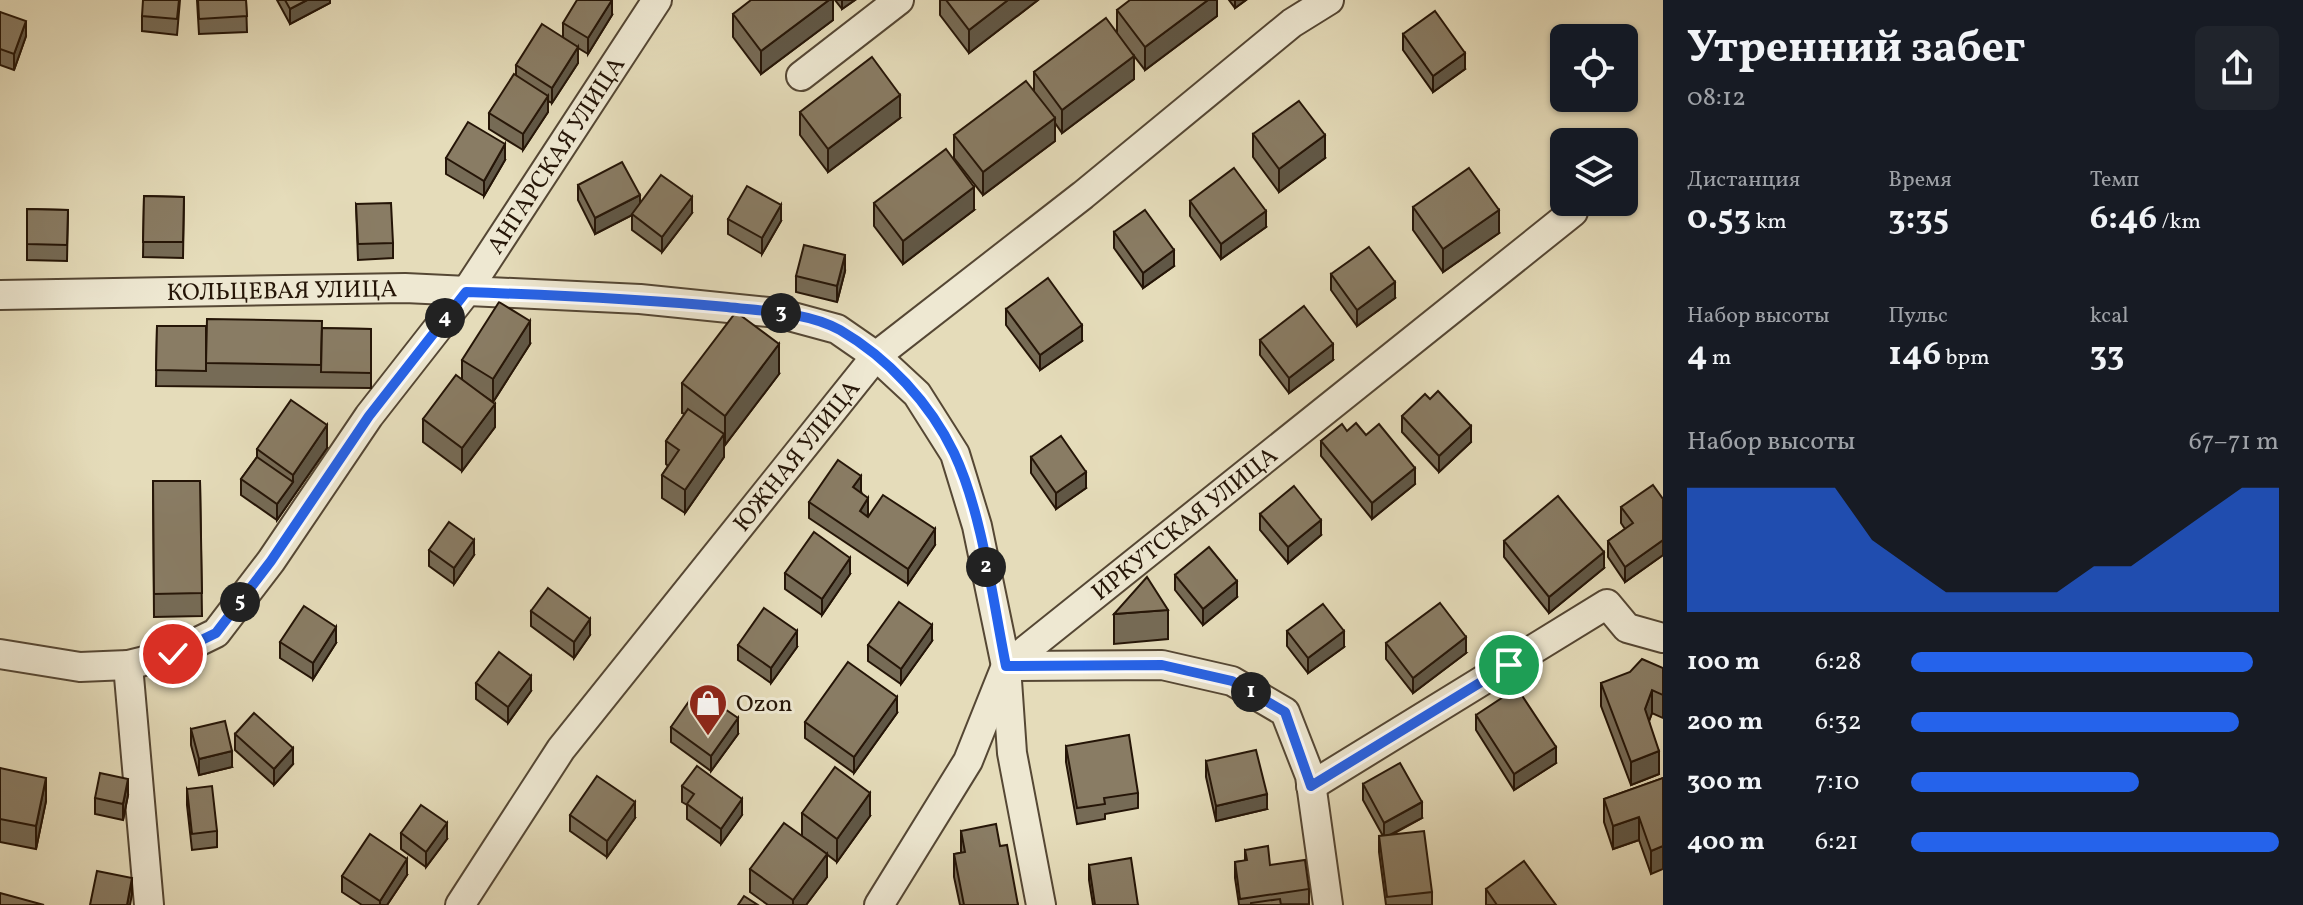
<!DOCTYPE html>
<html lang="ru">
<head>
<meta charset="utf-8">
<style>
	body { margin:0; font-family:Vollkorn,serif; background:#20242c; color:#f1f3f6; height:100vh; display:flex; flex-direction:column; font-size:30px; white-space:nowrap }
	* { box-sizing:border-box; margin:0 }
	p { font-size:26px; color:#9ea1a6 }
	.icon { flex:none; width:44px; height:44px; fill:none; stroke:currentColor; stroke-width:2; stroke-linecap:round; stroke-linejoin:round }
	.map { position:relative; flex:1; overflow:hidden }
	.side { display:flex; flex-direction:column; background:#171b24; width:640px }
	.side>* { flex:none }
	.controls { position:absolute; left:1550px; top:24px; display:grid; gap:16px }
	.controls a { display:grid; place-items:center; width:88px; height:88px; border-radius:12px; background:#171b24; box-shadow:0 2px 6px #0004; font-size:40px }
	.pin { position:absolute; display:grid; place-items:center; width:68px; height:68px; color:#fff; margin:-34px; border:4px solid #fff; border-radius:50%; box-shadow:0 2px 8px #0007 }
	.km { position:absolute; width:40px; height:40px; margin:-20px; border-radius:50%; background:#222; color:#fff; font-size:22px; line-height:40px; text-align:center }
	.round { display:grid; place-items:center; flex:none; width:84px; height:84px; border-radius:12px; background:#20242c }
	.summary { display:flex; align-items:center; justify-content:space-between; height:136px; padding:0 24px }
	h1 { font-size:44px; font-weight:700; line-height:60px }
	.stats { display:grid; grid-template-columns:repeat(3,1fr); gap:12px; height:136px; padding:8px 24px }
	.stats div { display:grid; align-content:center }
	.stats b { font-size:34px; font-weight:700 }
	.stats small { font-size:22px; font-weight:400 }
	.stats p { font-size:22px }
	.chart { height:224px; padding:16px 24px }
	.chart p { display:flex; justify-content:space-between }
	.chart svg { width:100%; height:144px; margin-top:8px; fill:#2563eb; opacity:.7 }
	ul { padding:0 24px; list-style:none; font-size:26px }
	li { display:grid; grid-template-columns:128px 96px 1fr; align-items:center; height:60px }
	li i { height:20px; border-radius:10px; background:#2563eb }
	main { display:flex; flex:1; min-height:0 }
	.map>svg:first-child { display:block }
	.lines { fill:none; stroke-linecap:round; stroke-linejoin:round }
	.minor-casing { stroke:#554734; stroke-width:32 }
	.minor { stroke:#eee8d2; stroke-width:28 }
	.wall { fill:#766b56; stroke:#251507; stroke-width:2 }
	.shaded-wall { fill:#605746; stroke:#251507; stroke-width:2 }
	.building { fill:#897c64; stroke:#251507; stroke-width:2 }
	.route-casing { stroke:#fff; stroke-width:16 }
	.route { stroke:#2563eb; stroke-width:10 }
	.labels { text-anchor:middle; stroke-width:6; stroke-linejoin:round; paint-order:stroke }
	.street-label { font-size:24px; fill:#251507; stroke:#eee8d2 }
	.poi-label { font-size:24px; fill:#251507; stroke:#eee8d2; text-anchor:start }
</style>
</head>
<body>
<main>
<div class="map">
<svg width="1663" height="905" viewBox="0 0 1663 905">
	<rect width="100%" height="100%" fill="#e5dcba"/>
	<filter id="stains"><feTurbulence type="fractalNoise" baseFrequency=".0025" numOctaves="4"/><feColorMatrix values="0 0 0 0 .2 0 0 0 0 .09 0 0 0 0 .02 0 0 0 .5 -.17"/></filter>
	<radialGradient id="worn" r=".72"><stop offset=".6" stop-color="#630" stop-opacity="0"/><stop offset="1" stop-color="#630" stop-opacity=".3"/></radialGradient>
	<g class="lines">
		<defs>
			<g id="minor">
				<polyline points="801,76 899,0"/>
				<path id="s1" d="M0,295L405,288L640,299L778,313L837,329L876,356L917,394L955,454L977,526L1006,666L1012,753L1041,905"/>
				<path id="s2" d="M0,654L80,667L128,665L173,654L216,633L271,561L369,416L466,292L657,0"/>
				<polyline points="128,665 149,905"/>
				<polyline points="1006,666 1162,665 1232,681 1285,712 1310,776 1328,905"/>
				<polyline points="1311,786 1607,604 1627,628 1663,638"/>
				<path id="s3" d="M460,905L561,749L876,356L1083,195L1292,23L1329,0"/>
				<path id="s4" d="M879,905L968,761L1006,666L1573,212"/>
			</g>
		</defs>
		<use href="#minor" class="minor-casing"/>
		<use href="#minor" class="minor"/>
	</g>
	<g class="wall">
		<polygon points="180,0 177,35 142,31 142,16"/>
		<polygon points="197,0 246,0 247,32 199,34"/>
		<polygon points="277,0 330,0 330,3 290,24"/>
		<polygon points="833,0 833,20 761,74 733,37 733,14"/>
		<polygon points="835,0 855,0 842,9"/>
		<polygon points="940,0 1038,0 969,53 940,15"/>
		<polygon points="1217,0 1217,16 1145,70 1134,56 1134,79 1062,133 1055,123 1055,141 983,195 954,158 954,135 1034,91 1034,72 1117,33 1117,10"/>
		<polygon points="1229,0 1246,0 1235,8"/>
		<polygon points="0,12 26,36 14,70 0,65"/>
		<polygon points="612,15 588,54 578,48 578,63 552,103 548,101 548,112 523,150 489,129 489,113 516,76 516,65 563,37 563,23"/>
		<polygon points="1403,34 1465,69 1433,92 1403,50"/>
		<polygon points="800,112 900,118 828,172 800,135"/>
		<polygon points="1253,134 1325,158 1279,192 1253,157"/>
		<polygon points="446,158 505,160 484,196 446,174"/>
		<polygon points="578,185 640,204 692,213 662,252 632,230 632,215 595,234 578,200"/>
		<polygon points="144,196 184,197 183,258 143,257"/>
		<polygon points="1190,201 1266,227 1221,259 1190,216"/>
		<polygon points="874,203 974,210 903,264 874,226"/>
		<polygon points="356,204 393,243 393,258 358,260"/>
		<polygon points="1413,207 1499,233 1443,272 1413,230"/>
		<polygon points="27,209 68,210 67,261 27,260"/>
		<polygon points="728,219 781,221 762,254 728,234"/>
		<polygon points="1114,232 1174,266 1143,288 1114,248"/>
		<polygon points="845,271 837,302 796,292 796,276"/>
		<polygon points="1331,274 1395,298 1357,326 1331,290"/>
		<polygon points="1006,309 1082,341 1040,370 1006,325"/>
		<polygon points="157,326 371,329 371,388 156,386"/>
		<polygon points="1260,340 1333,360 1289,393 1260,355"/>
		<polygon points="530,344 493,402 484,396 495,427 462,471 423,442 423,419 462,380 462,360"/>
		<polygon points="779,374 725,445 724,444 724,457 685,513 662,498 662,475 668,466 666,464 666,441 685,414 682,413 682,383"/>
		<polygon points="1430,399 1471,442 1439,472 1402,432 1402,416"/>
		<polygon points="1347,431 1366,435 1415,484 1372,519 1321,456 1321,441"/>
		<polygon points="327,448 277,520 241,495 241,479 257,457 257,449"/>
		<polygon points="1031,457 1086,488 1056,509 1031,473"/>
		<polygon points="153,481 200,481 202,616 154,617"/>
		<polygon points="861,491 868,514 867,516 935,545 908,584 809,518 809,502"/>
		<polygon points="1663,499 1663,555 1625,582 1608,557 1608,541 1625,529 1621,523 1621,507"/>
		<polygon points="1260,514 1321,535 1288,563 1260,530"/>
		<polygon points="1504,541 1604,568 1549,613 1504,557"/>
		<polygon points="429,550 474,555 454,584 429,566"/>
		<polygon points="785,573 850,574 822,615 785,589"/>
		<polygon points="1175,575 1237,597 1203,625 1175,590"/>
		<polygon points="1168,610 1168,639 1114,644 1114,614"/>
		<polygon points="531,611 590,635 574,658 531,626"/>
		<polygon points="1287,631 1344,647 1308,673 1287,646"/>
		<polygon points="932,641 901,684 868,661 868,645"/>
		<polygon points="280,642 336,643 313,679 280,658"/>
		<polygon points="1386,643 1466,653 1413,693 1386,659"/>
		<polygon points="738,645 797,647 771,683 738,660"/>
		<polygon points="1663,668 1663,718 1652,713 1649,721 1659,774 1631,785 1601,706 1601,683"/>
		<polygon points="476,683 531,691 508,723 476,699"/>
		<polygon points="897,713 854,773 805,738 805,722"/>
		<polygon points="1476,715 1556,763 1514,790 1476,730"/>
		<polygon points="671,727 738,734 711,771 671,742"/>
		<polygon points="191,729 232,767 199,775 191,745"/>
		<polygon points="235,734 293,764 274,785 235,750"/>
		<polygon points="1066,746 1138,793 1138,808 1105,814 1105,819 1077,824 1066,762"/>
		<polygon points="1206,761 1267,809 1216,821 1206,777"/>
		<polygon points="0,768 46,801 36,849 0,842"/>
		<polygon points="1663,778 1651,874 1639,840 1613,849 1604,822 1604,799"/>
		<polygon points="1363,784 1422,818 1391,835 1432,892 1432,905 1386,905 1379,852 1379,836 1383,836 1363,800"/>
		<polygon points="682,786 742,815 721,844 687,819 687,805 682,802"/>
		<polygon points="187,789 217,831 217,847 192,850 187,805"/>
		<polygon points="128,795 123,820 95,814 95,798"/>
		<polygon points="802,813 870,816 837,862 808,840 827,877 806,905 768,905 750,892 750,869 802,836"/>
		<polygon points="570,815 635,818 607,857 570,831"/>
		<polygon points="961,831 1000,846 1018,905 960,905 954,877 954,854 961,853"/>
		<polygon points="401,833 447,839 426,867 401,849"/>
		<polygon points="1245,850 1309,889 1309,904 1239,905 1235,878 1235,862 1245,861"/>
		<polygon points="1089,865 1138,905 1093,905 1089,880"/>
		<polygon points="407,875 387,905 362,905 342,892 342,876"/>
		<polygon points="1486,889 1556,905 1486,905"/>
	</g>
	<g class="shaded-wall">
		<polygon points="307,0 330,0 330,3 290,24 290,9"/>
		<polygon points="612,0 612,15 588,54 588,38"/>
		<polygon points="829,0 833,0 833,20 761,74 761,51"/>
		<polygon points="842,0 855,0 842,9"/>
		<polygon points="1008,0 1038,0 969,53 969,30"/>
		<polygon points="1208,0 1217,0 1217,16 1145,70 1145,47"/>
		<polygon points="1235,0 1246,0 1235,8"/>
		<polygon points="26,21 26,36 14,70 14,54"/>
		<polygon points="578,47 578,63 552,103 552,88"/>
		<polygon points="1465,53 1465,69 1433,92 1433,76"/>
		<polygon points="1134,56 1134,79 1062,133 1062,110"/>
		<polygon points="900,95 900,118 828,172 828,149"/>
		<polygon points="548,96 548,112 523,150 523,134"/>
		<polygon points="1055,118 1055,141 983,195 983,172"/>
		<polygon points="1325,135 1325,158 1279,192 1279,169"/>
		<polygon points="505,144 505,160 484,196 484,181"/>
		<polygon points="974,187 974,210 903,264 903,241"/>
		<polygon points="640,195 640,211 595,234 595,218"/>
		<polygon points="692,197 692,213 662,252 662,237"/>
		<polygon points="781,205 781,221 762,254 762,238"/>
		<polygon points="1499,210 1499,233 1443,272 1443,249"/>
		<polygon points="1266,211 1266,227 1221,259 1221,244"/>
		<polygon points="1174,250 1174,266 1143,288 1143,273"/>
		<polygon points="845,255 845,271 837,302 837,286"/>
		<polygon points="1395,282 1395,298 1357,326 1357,310"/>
		<polygon points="530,321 530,344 493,402 493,379"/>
		<polygon points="1082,325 1082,341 1040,370 1040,355"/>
		<polygon points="779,344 779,374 725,445 725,416"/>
		<polygon points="1333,344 1333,360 1289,393 1289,378"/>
		<polygon points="495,404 495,427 462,471 462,448"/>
		<polygon points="327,425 327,448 277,520 277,504 293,482 293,475"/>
		<polygon points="1471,426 1471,442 1439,472 1439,456"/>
		<polygon points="724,434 724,457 685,513 685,490"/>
		<polygon points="1415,468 1415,484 1372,519 1372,503"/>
		<polygon points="1086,472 1086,488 1056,509 1056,493"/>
		<polygon points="861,476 861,491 853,503 853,487"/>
		<polygon points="868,498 868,514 860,527 860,511"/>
		<polygon points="1321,520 1321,535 1288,563 1288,547"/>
		<polygon points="935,529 935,545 908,584 908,569"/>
		<polygon points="474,540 474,555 454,584 454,568"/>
		<polygon points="1663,540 1663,555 1625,582 1625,567"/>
		<polygon points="1604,552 1604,568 1549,613 1549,597"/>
		<polygon points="850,558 850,574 822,615 822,599"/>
		<polygon points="1237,581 1237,597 1203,625 1203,609"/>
		<polygon points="590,619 590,635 574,658 574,642"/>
		<polygon points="932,625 932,641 901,684 901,669"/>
		<polygon points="336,627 336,643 313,679 313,663"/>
		<polygon points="797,631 797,647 771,683 771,668"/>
		<polygon points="1344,631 1344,647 1308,673 1308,658"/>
		<polygon points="1466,637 1466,653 1413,693 1413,678"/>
		<polygon points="531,676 531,691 508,723 508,707"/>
		<polygon points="1652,690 1652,713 1645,732 1645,709"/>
		<polygon points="897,697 897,713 854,773 854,757"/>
		<polygon points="738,718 738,734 711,771 711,756"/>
		<polygon points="1556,747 1556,763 1514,790 1514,774"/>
		<polygon points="293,748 293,764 274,785 274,769"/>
		<polygon points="232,751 232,767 199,775 199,759"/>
		<polygon points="1659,751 1659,774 1631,785 1631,762"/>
		<polygon points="46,778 46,801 36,849 36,826"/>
		<polygon points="128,779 128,795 123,820 123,804"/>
		<polygon points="870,793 870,816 837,862 837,839"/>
		<polygon points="1267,794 1267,809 1216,821 1216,806"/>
		<polygon points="742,799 742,815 721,844 721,829"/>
		<polygon points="635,802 635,818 607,857 607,841"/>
		<polygon points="1422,802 1422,818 1384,838 1384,823"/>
		<polygon points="1639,817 1639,840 1613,849 1613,826"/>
		<polygon points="447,823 447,839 426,867 426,852"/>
		<polygon points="1663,846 1663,869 1651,874 1651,851"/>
		<polygon points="827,854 827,877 806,905 793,905 793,900"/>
		<polygon points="407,859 407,875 387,905 380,905 380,901"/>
		<polygon points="132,878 132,894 130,905 127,905"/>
	</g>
	<g class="building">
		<polygon points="143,0 179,0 177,19 142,16"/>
		<polygon points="198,0 246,0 247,16 199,19"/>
		<polygon points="285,0 307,0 290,9"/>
		<polygon points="577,0 612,0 588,38 563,23"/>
		<polygon points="751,0 829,0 761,51 733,14"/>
		<polygon points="946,0 1008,0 969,30"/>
		<polygon points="1130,0 1208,0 1145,47 1117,10"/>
		<polygon points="1435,11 1465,53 1433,76 1403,34"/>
		<polygon points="0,12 26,21 14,54 0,49"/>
		<polygon points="1106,18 1134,56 1062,110 1034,72"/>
		<polygon points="542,24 578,47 552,88 516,65"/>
		<polygon points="872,57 900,95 828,149 800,112"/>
		<polygon points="514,74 548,96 523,134 489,113"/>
		<polygon points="1026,81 1055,118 983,172 954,135"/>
		<polygon points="1299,101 1325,135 1279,169 1253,134"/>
		<polygon points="468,122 505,144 484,181 446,158"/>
		<polygon points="946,149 974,187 903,241 874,203"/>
		<polygon points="622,162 640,195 595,218 578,185"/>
		<polygon points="1234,168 1266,211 1221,244 1190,201"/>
		<polygon points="1469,168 1499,210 1443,249 1413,207"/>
		<polygon points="661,175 692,197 662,237 632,214"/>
		<polygon points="747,186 781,205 762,238 728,219"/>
		<polygon points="144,196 184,197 183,242 143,242"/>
		<polygon points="391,203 393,243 358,244 356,204"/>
		<polygon points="27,209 68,210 67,245 27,244"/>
		<polygon points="1145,210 1174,250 1143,273 1114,232"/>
		<polygon points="804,245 845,255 837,286 796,276"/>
		<polygon points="1369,247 1395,282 1357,310 1331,274"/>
		<polygon points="1048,278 1082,325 1040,355 1006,309"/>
		<polygon points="499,302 530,321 493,379 462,360"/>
		<polygon points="1304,306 1333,344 1289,378 1260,340"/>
		<polygon points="736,312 779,344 725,416 682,383"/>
		<polygon points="207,319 322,321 321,365 206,363"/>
		<polygon points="157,326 206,326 206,371 156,370"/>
		<polygon points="322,328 371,329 371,373 321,372"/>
		<polygon points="456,375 495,404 462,448 423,419"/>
		<polygon points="1438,391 1471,426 1439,456 1402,416 1425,394 1430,399"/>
		<polygon points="291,400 327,425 293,475 257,449"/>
		<polygon points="688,409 724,434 685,490 662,475 679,450 666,441"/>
		<polygon points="1356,423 1366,435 1379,424 1415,468 1372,503 1321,441 1342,424 1347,431"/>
		<polygon points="1061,436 1086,472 1056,493 1031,457"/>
		<polygon points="257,457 293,482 277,504 241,479"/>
		<polygon points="838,460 861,476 853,487 868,498 860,511 868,517 883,495 935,529 908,569 809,502"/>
		<polygon points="153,481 200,481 202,593 154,594"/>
		<polygon points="1653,485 1663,499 1663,540 1625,567 1608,541 1633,523 1621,507"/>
		<polygon points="1294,486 1321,520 1288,547 1260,514"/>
		<polygon points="1558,496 1604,552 1549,597 1504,541"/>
		<polygon points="449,522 474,540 454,568 429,550"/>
		<polygon points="814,532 850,558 822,599 785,573"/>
		<polygon points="1209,547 1237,581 1203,609 1175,575"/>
		<polygon points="1147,577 1168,610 1114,614"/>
		<polygon points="548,588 590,619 574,642 531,611"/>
		<polygon points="899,602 932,625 901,669 868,645"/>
		<polygon points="1440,603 1466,637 1413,678 1386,643"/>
		<polygon points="1323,604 1344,631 1308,658 1287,631"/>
		<polygon points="304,606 336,627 313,663 280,642"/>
		<polygon points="764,608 797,631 771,668 738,645"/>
		<polygon points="499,652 531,676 508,707 476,683"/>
		<polygon points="1642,659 1663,668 1663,695 1652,690 1645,709 1659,751 1631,762 1601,683 1630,672"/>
		<polygon points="848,662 897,697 854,757 805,722"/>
		<polygon points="1517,688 1556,747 1514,774 1476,715"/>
		<polygon points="697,690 738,718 711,756 671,727"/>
		<polygon points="254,713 293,748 274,769 235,734"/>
		<polygon points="225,721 232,751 199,759 191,729"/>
		<polygon points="1129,735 1138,793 1104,798 1105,804 1077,808 1066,746"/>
		<polygon points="1256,750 1267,794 1216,806 1206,761"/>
		<polygon points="1400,763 1422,802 1384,823 1363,784"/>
		<polygon points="697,766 742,799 721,829 687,804 694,794 682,786"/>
		<polygon points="835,767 870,793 837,839 802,813"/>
		<polygon points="0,768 46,778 36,826 0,819"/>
		<polygon points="100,773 128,779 123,804 95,798"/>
		<polygon points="597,776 635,802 607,841 570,815"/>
		<polygon points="1663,778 1663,846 1651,851 1639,817 1613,826 1604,799"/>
		<polygon points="212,786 217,831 192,834 187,789"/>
		<polygon points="421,805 447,823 426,852 401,833"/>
		<polygon points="784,823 827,854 793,900 750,869"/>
		<polygon points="996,824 1000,846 1007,845 1018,905 964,905 954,854 965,852 961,831"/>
		<polygon points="1424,831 1432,892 1387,897 1379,836"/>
		<polygon points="370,834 407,859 380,901 342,876"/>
		<polygon points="1268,846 1270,865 1305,860 1309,889 1240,899 1235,862 1247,860 1245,850"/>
		<polygon points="1131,858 1138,905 1095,905 1089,865"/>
		<polygon points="1524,861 1556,905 1497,905 1486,889"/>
		<polygon points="97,871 132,878 127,905 90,905"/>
		<polygon points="0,893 44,905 0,905"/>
		<polygon points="744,896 758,905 738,905"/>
		<polygon points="1280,899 1281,905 1251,905 1251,903"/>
	</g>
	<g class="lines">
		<defs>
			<path id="route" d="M173,654L216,633L271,561L369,416L466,292C553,295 640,299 727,307C762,311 808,312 840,330C888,358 930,403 954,453C982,512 993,601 1006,666L1162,665L1232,681L1285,712L1311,786L1509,665"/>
		</defs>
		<use href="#route" class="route-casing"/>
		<use href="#route" class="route"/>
	</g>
	<defs>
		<symbol id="shop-pin" viewBox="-11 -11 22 30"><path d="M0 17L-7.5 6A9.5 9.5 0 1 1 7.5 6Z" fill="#8f2418" stroke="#eee8d2"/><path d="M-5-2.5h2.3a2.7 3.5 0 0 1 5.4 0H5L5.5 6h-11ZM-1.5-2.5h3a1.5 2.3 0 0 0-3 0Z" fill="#fff"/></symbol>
	</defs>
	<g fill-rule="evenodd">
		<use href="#shop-pin" x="686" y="681" width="44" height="60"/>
	</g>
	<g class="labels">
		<g class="street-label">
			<text dy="8" stroke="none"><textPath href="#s2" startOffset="810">АНГАРСКАЯ УЛИЦА</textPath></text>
			<text dy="8" stroke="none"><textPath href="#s1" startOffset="282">КОЛЬЦЕВАЯ УЛИЦА</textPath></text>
			<text dy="8" stroke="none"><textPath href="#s3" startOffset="562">ЮЖНАЯ УЛИЦА</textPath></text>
			<text dy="8" stroke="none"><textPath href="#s4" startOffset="500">ИРКУТСКАЯ УЛИЦА</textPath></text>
		</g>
		<g class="poi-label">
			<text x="736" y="711">Ozon</text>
		</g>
	</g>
	<rect width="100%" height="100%" filter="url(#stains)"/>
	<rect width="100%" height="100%" fill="url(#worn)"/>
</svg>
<div class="controls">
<a><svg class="icon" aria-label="locate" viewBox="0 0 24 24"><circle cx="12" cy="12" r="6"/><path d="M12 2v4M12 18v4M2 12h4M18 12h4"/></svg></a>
<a><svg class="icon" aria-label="layers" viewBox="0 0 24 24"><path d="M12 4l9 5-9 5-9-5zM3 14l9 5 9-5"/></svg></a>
</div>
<div class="pin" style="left:1509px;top:665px;background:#1e9e55"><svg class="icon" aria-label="arrive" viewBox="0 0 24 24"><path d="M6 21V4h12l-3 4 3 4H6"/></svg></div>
<div class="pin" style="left:173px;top:654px;background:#d93025"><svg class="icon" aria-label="check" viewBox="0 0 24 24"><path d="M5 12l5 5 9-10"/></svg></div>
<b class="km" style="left:1251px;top:692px">1</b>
<b class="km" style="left:986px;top:567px">2</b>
<b class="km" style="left:781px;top:313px">3</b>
<b class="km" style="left:445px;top:318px">4</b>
<b class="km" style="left:240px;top:602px">5</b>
</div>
<section class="side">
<div class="summary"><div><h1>Утренний забег</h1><p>08:12</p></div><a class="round"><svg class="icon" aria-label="share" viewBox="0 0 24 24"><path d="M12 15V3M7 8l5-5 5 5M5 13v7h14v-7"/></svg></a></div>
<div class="stats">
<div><p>Дистанция</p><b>0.53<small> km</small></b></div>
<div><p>Время</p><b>3:35</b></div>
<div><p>Темп</p><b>6:46<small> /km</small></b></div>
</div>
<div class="stats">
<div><p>Набор высоты</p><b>4<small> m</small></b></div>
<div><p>Пульс</p><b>146<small> bpm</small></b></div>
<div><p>kcal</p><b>33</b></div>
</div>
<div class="chart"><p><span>Набор высоты</span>67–71 m</p>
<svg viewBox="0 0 160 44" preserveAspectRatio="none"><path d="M0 44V6L10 6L20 6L30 6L40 6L50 22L60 30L70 38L80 38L90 38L100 38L110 30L120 30L130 22L140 14L150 6L160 6V44z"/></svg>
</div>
<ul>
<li><b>100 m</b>6:28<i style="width:93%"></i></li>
<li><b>200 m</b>6:32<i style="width:89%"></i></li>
<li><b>300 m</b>7:10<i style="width:62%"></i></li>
<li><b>400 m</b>6:21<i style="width:100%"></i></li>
</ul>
</section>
</main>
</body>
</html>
